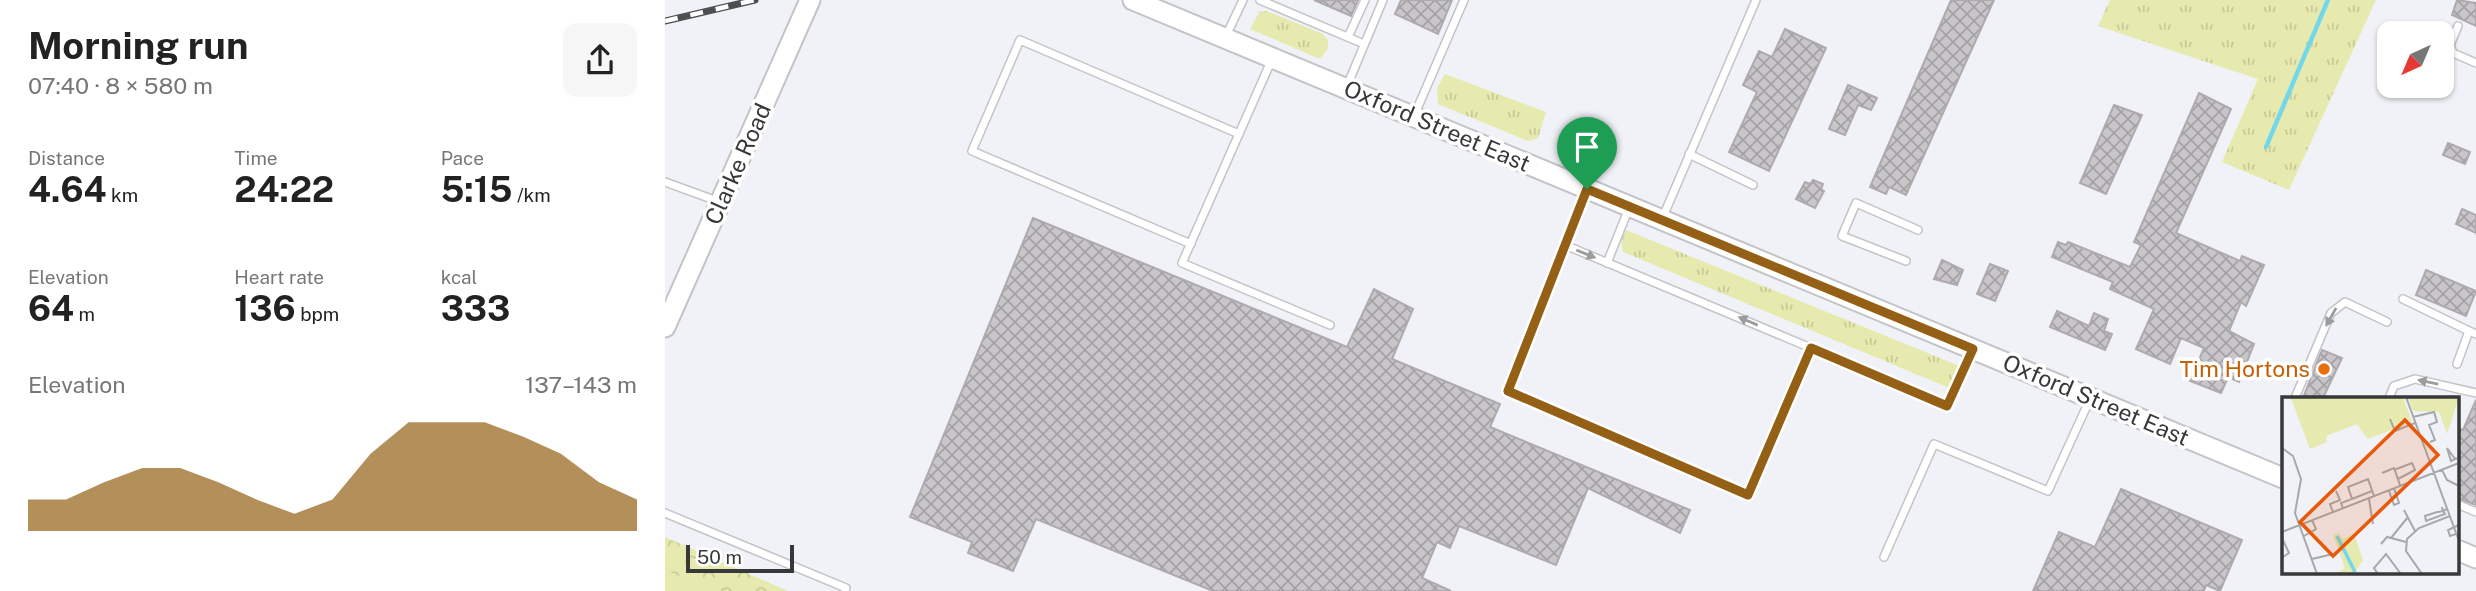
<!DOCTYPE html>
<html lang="en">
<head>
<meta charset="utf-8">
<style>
	body { margin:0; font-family:"Public Sans",sans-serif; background:#f6f6f6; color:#222; height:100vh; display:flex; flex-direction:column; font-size:26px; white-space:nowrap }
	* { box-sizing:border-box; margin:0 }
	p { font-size:23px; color:#767676 }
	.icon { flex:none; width:38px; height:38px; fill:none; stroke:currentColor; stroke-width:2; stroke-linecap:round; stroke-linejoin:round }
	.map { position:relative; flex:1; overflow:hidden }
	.sheet { display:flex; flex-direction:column; background:#fff; width:665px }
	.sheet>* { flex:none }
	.needle { width:46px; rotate:224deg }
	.tools { position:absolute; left:1712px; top:21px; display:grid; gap:14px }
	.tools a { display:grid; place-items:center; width:77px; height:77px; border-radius:14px; background:#fff; box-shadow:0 2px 5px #0004; font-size:35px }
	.scale { position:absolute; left:21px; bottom:18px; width:108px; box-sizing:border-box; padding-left:7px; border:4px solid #37383a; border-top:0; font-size:19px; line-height:24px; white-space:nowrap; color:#37383a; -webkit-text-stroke:5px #fff; paint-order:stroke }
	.pin { position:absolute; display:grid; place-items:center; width:60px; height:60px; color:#fff; margin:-72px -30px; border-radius:50% 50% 50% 0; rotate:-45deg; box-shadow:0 0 7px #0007 }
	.pin .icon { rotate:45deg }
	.round { display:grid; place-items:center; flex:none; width:74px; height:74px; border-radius:14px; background:#f6f6f6 }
	.summary { display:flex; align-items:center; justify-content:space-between; height:119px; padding:0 28px }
	h1 { font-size:38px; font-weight:700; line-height:52px }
	.figures { display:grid; grid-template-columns:repeat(3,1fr); gap:10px; height:119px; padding:7px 28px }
	.figures div { display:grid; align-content:center }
	.figures b { font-size:35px; font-weight:700 }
	.figures small { font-size:19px; font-weight:400 }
	.figures p { font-size:19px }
	.chart { height:196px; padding:14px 28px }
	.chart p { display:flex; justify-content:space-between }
	.chart svg { width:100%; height:126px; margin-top:7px; fill:#946015; opacity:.7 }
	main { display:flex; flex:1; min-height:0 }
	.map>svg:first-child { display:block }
	.grass { fill:url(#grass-tufts) }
	.park { fill:url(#park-crowns) }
	.pitch { fill:#e7eaaf }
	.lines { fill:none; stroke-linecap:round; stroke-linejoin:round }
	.stream { stroke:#73d7eb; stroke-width:4.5 }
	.building { fill:url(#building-cross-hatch); stroke:#aeaaae; stroke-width:2 }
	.lane-casing { stroke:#c2c4c8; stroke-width:10 }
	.secondary-casing { stroke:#c2c4c8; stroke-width:23 }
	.lane { stroke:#fff; stroke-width:7 }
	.secondary { stroke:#fff; stroke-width:19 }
	.rail-casing { stroke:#4d4f51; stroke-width:7 }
	.rail { stroke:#fff; stroke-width:4.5; stroke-dasharray:13; stroke-linecap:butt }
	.oneway { fill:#9b9c9c }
	.route-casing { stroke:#fff; stroke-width:14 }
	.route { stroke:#946015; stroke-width:9 }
	.food-dot { fill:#e8710a; stroke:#fff; stroke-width:2.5 }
	.labels { text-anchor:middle; stroke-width:7; stroke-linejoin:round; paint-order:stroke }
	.street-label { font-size:23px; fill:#37383a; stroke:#fff }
	.food-label { font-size:23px; fill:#c56008; stroke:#fff; text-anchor:end }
	.inset-river { fill:none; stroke:#73d7eb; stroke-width:3.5 }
	.inset-road { fill:none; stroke:#a6a8ab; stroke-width:2 }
	.view { fill:#e8590c; fill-opacity:0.15; stroke:#e8590c; stroke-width:3.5 }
	.inset-edge { fill:none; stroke:#37383a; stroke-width:3.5 }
</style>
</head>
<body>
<main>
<section class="sheet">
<div class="summary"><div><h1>Morning run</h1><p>07:40 · 8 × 580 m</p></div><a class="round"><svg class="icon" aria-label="share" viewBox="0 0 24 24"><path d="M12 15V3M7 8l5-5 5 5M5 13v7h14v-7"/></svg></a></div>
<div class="figures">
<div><p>Distance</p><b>4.64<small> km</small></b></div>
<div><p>Time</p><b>24:22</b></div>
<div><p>Pace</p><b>5:15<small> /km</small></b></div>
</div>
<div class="figures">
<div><p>Elevation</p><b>64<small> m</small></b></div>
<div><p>Heart rate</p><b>136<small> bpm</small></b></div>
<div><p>kcal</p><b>333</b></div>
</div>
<div class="chart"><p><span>Elevation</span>137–143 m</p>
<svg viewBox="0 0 160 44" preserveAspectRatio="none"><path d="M0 44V33L10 33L20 27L30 22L40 22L50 27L60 33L70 38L80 33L90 17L100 6L110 6L120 6L130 11L140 17L150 27L160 33V44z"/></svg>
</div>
</section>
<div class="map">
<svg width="1811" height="591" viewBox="0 0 1811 591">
	<defs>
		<pattern id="grass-tufts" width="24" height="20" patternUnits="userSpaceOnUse" patternTransform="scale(1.75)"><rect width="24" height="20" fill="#e7eaaf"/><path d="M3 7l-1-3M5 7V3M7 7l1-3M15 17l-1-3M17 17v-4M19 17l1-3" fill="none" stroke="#c7c997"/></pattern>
		<pattern id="park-crowns" width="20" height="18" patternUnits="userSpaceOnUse" patternTransform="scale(1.75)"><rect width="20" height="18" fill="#e7eaaf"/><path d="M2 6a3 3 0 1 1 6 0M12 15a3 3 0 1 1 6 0" fill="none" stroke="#c7c997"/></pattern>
		<pattern id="building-cross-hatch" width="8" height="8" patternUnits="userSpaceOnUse" patternTransform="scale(1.75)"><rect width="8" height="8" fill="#c9c6ca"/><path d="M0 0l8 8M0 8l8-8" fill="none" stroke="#a4a2a5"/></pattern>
	</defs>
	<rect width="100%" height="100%" fill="#f0f2f7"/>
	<g class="grass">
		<polygon points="1445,0 1711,0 1624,190 1557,162 1593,79 1433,26"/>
		<polygon points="602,11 658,34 663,40 663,49 655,59 585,29 594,12"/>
		<polygon points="780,74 881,112 873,138 863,141 773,104 772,88"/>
		<polygon points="961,230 1297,367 1289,390 958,252 956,241"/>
	</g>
	<polygon class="park" points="0,537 123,591 0,591"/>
	<polygon class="pitch" points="0,570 51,591 0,591"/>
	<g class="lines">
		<polyline class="stream" points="1601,147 1663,0"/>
	</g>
	<g class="building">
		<polygon points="649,0 693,0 686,16"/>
		<polygon points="736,0 787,0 773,34 730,14"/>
		<polygon points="1286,0 1329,0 1241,195 1224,187 1221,194 1205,187"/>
		<polygon points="1792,0 1811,3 1811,26 1787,15"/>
		<polygon points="1120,29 1161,48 1104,171 1064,152 1092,92 1078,85 1094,51 1107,57"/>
		<polygon points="1183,85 1212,98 1206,110 1193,105 1180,135 1164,129"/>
		<polygon points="1534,93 1566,109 1511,233 1575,261 1577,256 1599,265 1581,306 1576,302 1564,331 1589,344 1574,382 1563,377 1556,393 1525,381 1539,348 1516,338 1505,364 1471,349 1489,309 1445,289 1448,282 1387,257 1393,242 1401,245 1403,242 1465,267 1476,245 1469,242"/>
		<polygon points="1449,105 1477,115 1441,194 1415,183"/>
		<polygon points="1783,143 1805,152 1800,164 1778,155"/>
		<polygon points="1148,180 1158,184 1156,189 1159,191 1150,208 1131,199 1140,182 1145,184"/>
		<polygon points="1797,209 1811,215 1811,233 1791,224"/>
		<polygon points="368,218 682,347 709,289 748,309 727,359 835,404 825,427 1025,510 1015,533 923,488 891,565 794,526 785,548 772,542 757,578 786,591 548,591 371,519 348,571 303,553 307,542 245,517"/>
		<polygon points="1277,260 1298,270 1292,285 1269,279"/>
		<polygon points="1325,264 1343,271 1330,301 1312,294"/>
		<polygon points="1761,270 1811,291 1801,316 1751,295"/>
		<polygon points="1392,311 1424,326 1429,313 1443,319 1439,331 1447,334 1440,350 1385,327"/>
		<polygon points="1657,350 1677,358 1658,398 1638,398"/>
		<polygon points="1811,400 1811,505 1792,498 1792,427 1798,430"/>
		<polygon points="1456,489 1577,540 1555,591 1541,585 1539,591 1368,591 1394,532 1430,547"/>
	</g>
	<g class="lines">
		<defs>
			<g id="lane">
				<polyline points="595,0 699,44"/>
				<polyline points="1793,26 1785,45 1788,53 1811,63"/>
				<polyline points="683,37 700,0"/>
				<polyline points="560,38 578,0"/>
				<polyline points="607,59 517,263 665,325"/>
				<polyline points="682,86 718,0"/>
				<polyline points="749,116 799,0"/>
				<polyline points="1024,154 1088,185"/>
				<polyline points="0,182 55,202"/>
				<polyline points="921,189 843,391 1083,495 1146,348 1282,406 1308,349"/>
				<polyline points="997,219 1091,0"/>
				<polyline points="526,244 307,151 355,40 574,134"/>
				<polyline points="900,245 1146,348"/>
				<polyline points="1241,261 1177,236 1191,203 1253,230"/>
				<polyline points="942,263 964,208"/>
				<polyline points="1738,299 1804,331"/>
				<polyline points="1792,364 1804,331 1811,334"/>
				<polyline points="1630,398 1666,313 1680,302 1722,322"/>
				<polyline points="1724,398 1729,386 1750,379 1811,393"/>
				<polyline points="1792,504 1811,512"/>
				<polyline points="0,513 181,588 180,591"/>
				<polyline points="1219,557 1269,444 1383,491 1425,399"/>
			</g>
			<g id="secondary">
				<polyline points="468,0 1618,478"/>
				<polyline points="0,327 145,0"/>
				<polyline points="1792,550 1811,558"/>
			</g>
		</defs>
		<use href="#lane" class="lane-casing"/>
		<use href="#secondary" class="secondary-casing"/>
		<use href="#lane" class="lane"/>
		<use href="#secondary" class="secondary"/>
		<defs>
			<polyline id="rail" points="0,21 90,0"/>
		</defs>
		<use href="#rail" class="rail-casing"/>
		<use href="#rail" class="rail"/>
	</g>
	<defs><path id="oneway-solid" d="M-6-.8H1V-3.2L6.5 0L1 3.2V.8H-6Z" transform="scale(1.75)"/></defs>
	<g class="oneway">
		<use href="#oneway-solid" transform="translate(921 254) rotate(22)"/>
		<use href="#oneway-solid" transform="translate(1666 317) rotate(119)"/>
		<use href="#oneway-solid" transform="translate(1083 321) rotate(-157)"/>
		<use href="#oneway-solid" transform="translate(1763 382) rotate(-168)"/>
	</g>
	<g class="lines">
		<defs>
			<polygon id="route" points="922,189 1308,349 1282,406 1146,348 1083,495 843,391"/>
		</defs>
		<use href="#route" class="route-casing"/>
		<use href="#route" class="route"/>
	</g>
	<circle class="food-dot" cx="1659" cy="369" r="7"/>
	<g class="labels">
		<g class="street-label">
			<text transform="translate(772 126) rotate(23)" y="8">Oxford Street East</text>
			<text transform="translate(73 164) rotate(-66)" y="8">Clarke Road</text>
			<text transform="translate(1431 400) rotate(23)" y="8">Oxford Street East</text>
		</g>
		<g class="food-label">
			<text x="1645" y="377">Tim Hortons</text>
		</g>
	</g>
	<g transform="translate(1617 397)">
		<rect width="177" height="177" fill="#f0f2f7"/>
		<path d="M126,0H177L165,37L157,15L131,14ZM57,136L60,142L72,137L81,163L72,177H53L63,171L51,138Z" fill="#e7eaaf"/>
		<path d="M121,0L130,25L86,42L75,27L44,39L45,45L28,52L9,1Z" fill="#e7eaaf"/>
		<path d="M109 19a9 9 0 1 1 18 0a9 9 0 1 1-18 0ZM79 26a10 10 0 1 1 20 0a10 10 0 1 1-20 0Z" fill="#e7eaaf"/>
		<path class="inset-river" d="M55,139L73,175"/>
		<path class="inset-road" d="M124,0L177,144M131,20L152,15L155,25L147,28L153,43L148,45M108,22L113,34L133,26M0,51L11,59L19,82L13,116L35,177M173,62L165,51L169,64L175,61M112,73L130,66L133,73L116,82M160,73L165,83L177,89M100,76L112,71L118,88M107,94L112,108L117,106L112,91M70,102L90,94M87,102L91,127M160,110L161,114L163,117L144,124L143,119L155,115H156L161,114L165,112M61,111L59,106L70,102L66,90L86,82L92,99M122,113L133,134M51,115L48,107L58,103L54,94M0,135L177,66M174,137L168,139L166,133L177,128M22,139L34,132L30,123M0,141L7,156L1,160M109,141L126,120M99,147L105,140L124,145M30,162L51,157M96,177L92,171L104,157L119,177M140,177L124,154L125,142L137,131L168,119"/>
		<path class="view" d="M123,23L156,58L51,159L18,125Z"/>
		<rect width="177" height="177" class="inset-edge"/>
	</g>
</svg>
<div class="tools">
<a><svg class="needle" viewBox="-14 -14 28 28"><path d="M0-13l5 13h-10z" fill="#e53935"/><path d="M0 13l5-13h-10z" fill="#767676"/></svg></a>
</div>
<div class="scale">50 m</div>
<div class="pin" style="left:922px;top:189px;background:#1e9e55"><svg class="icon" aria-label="arrive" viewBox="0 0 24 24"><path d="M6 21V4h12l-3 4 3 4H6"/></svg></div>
</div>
</main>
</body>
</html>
